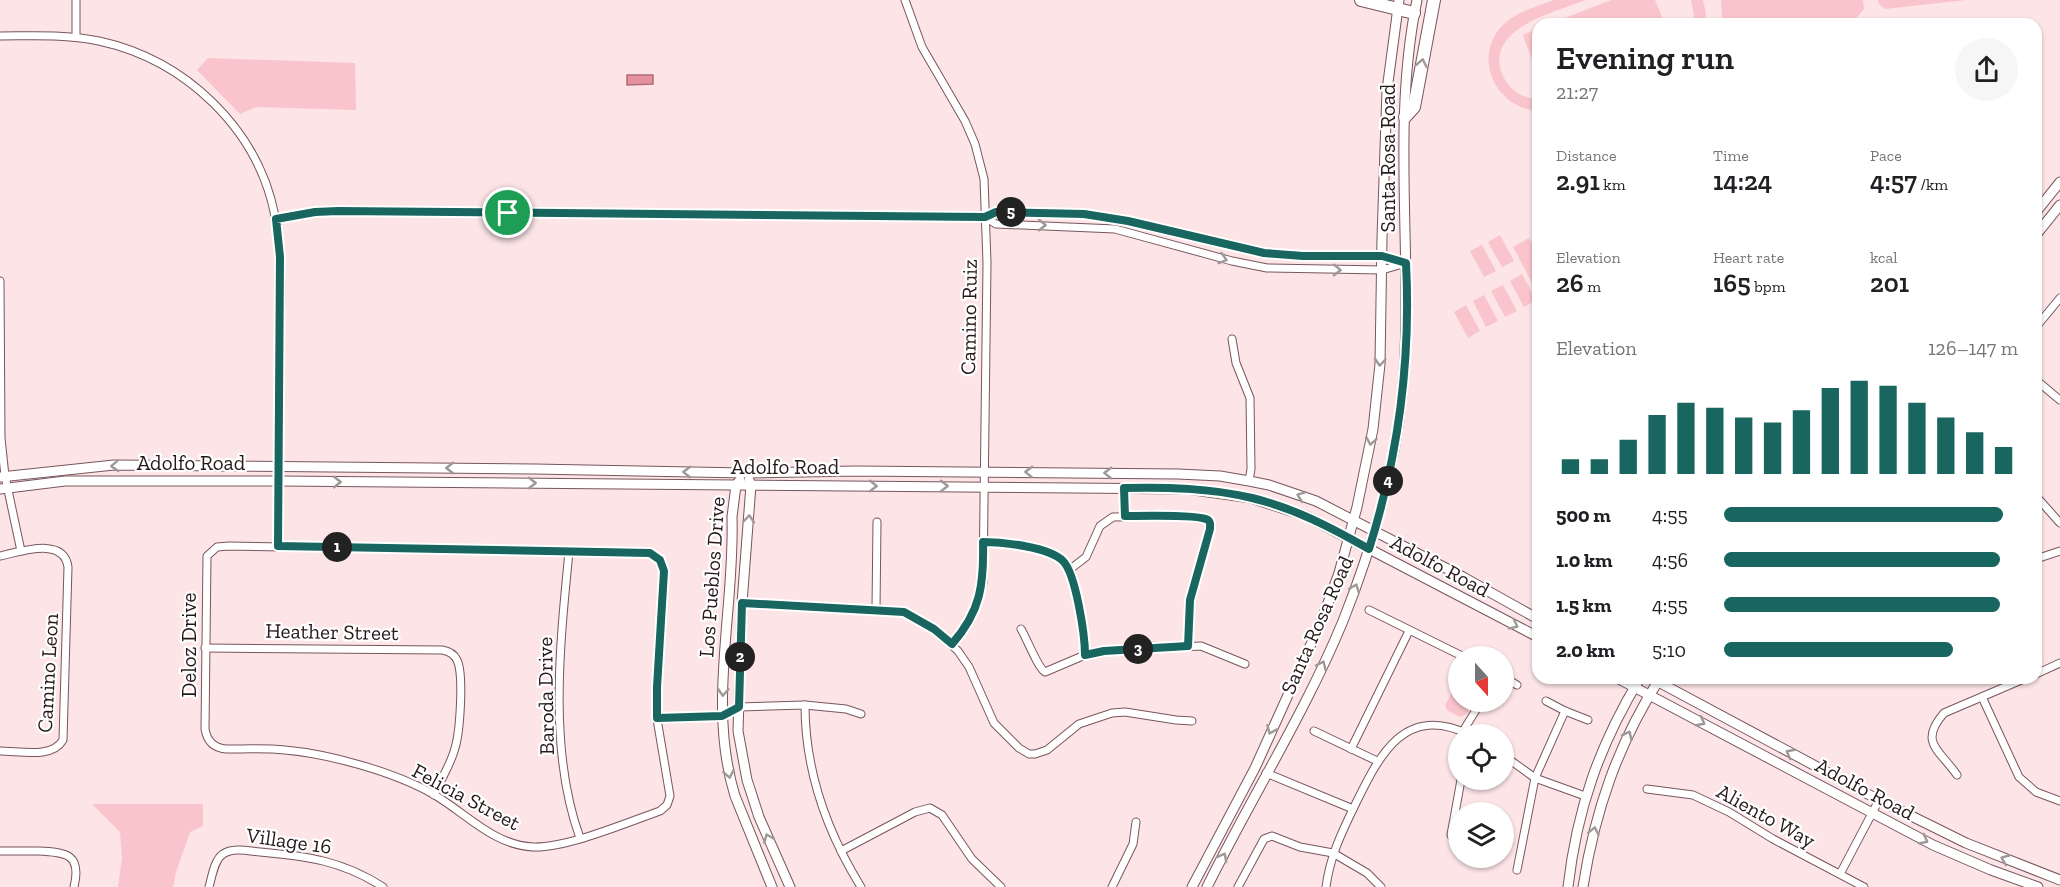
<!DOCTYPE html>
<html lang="en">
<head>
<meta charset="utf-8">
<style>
	body { margin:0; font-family:"Zilla Slab",serif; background:#f6f6f6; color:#202124; height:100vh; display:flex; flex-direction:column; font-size:22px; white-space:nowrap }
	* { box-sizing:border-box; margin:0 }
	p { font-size:20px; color:#757577 }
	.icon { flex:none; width:33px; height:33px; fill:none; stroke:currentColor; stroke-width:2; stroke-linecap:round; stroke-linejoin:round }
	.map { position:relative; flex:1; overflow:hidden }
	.side { position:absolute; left:1532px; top:18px; width:510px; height:666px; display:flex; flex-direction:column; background:#fff; border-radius:18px; box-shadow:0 2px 4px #0004 }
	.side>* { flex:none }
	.needle { width:39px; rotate:159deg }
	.controls { position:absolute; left:1448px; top:646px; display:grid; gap:12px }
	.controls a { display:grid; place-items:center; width:66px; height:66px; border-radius:50%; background:#fff; box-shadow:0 2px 4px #0004; font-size:30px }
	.pin { position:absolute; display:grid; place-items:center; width:51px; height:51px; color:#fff; margin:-26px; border:3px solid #fff; border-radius:50%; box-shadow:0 2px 6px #0007 }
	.km { position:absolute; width:30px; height:30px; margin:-15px; border-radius:50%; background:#222; color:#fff; font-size:16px; line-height:30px; text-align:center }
	.round { display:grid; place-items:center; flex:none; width:63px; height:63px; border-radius:32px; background:#f6f6f6 }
	.overview { display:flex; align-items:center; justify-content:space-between; height:102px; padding:0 24px }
	h1 { font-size:33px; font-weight:600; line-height:45px }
	.stats { display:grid; grid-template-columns:repeat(3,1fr); gap:9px; height:102px; padding:6px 24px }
	.stats div { display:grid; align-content:center }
	.stats b { font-size:26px; font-weight:600 }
	.stats small { font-size:16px; font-weight:400 }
	.stats p { font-size:16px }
	.chart { height:168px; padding:12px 24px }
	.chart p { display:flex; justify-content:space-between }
	.chart svg { width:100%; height:108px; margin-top:6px; stroke:#196661; stroke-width:6 }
	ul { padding:0 24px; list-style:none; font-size:20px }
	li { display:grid; grid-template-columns:96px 72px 1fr; align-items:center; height:45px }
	li i { height:15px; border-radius:8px; background:#196661 }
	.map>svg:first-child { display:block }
	.green { fill:#fac4cc }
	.water { fill:#e691a0; stroke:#ad6d78; stroke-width:1.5 }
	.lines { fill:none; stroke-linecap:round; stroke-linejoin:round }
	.street-casing { stroke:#78565c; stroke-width:9 }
	.secondary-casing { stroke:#78565c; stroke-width:11 }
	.highway-casing { stroke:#78565c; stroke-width:14 }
	.street { stroke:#fff; stroke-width:7 }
	.secondary { stroke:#fff; stroke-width:9 }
	.highway { stroke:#fff; stroke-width:12 }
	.oneway { stroke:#9e9898 }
	.route-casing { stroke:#fff; stroke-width:12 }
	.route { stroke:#196661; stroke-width:8 }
	.labels { text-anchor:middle; stroke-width:4.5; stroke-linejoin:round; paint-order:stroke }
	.street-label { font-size:21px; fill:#27191b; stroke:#fff }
</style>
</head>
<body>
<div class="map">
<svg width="2060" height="887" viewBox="0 0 2060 887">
	<rect width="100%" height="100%" fill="#fce4e7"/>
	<g class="green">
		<path d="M1554,0H1586C1555,12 1480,29 1504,78C1511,91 1523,98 1537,99V111C1497,107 1473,61 1500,28C1514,12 1536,7 1554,0Z"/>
		<polygon points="1611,0 1655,0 1665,24 1550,24"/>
		<polygon points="1691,0 1703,0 1706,14 1705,24 1693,24 1694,14"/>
		<polygon points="1721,0 1863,0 1864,9 1851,24 1732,24 1722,18"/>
		<polygon points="1878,0 1966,0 1885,9 1879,4"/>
		<polygon points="1537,29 1537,73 1523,35"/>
		<polygon points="208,58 355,63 356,110 256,107 240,114 197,70"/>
		<polygon points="1500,235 1514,261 1502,267 1488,242"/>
		<polygon points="1529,238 1537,253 1537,292 1513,247"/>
		<polygon points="1482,245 1496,271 1484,277 1470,251"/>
		<polygon points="1522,274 1536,300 1524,307 1510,281"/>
		<polygon points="1503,285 1517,311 1505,317 1491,291"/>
		<polygon points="1484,295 1498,321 1486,327 1473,301"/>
		<polygon points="1466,305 1480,331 1468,338 1454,312"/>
		<polygon points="1458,682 1458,702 1473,702 1467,714 1460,717 1447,710 1445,705"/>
		<polygon points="92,804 203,804 203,826 190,832 176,872 173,887 118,887 122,858 120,832"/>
	</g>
	<polygon class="water" points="627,75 653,75 653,84 627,85"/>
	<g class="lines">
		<defs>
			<g id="street">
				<polyline points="905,0 922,47 965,121 975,144 984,179 987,263 983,583 970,621 952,644"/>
				<path d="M0,36C33,36 67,34 99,41C186,60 258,129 275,216C285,262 280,310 279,356C279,420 279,483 278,546"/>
				<polyline points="76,37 76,0"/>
				<polyline points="985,217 996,224 1115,229 1232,261 1267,268 1382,270 1406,263"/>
				<polyline points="276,219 315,212 338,211 985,217 996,212 1084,214 1128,221 1264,253 1303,256 1382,256 1406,263"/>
				<polyline points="0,281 1,438 5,476 21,551"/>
				<polyline points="2036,327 2060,298"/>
				<polyline points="1232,339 1236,363 1250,398 1251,469 1249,481"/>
				<polyline points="2036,380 2060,400"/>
				<polyline points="1124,488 1125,516"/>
				<polyline points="2036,496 2060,523"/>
				<path d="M983,541C1003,542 1049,547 1063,561C1076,574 1085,636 1085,655"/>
				<path d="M229,546L650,553C659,557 663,562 665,571L657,687V719L670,796L667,805L660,811C626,823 567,848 533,847C493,845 466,813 433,794C394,772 330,754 285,750C266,748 245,749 226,749C214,748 207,741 205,729L207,556L217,547Z"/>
				<path d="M569,552C560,644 548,750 580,838"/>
				<path d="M0,556C20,552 64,536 68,567L63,740C52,759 20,751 0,751"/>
				<polyline points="2036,559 2060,551"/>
				<polyline points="1069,570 1086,557 1100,526 1113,517 1178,516 1208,519 1210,529 1190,600 1188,647"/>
				<polyline points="742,603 904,612 934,629 958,651 969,667 994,723 1019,748 1029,754 1035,754 1047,750 1079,724 1112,713 1125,712 1176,720 1192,721"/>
				<polyline points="876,609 877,522"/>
				<polyline points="1369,610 1464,657"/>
				<path d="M1021,629C1027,639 1038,668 1045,672L1085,655L1101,651L1201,646L1245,664"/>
				<path d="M205,648L442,650C449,651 454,654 457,660C464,674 460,732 455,748C451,764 441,779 434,795"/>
				<polyline points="2036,674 2060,663"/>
				<polyline points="1503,677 1517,685"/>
				<polyline points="1783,678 1788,679"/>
				<polyline points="1982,697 2019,777 2036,792 2060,801"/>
				<polyline points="1546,701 1565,711 1588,720"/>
				<path d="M805,705C805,770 827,832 861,887"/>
				<polyline points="657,719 722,716 739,707 805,705 846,709 861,714"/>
				<polyline points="1314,731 1377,761"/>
				<polyline points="1463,731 1481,702"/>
				<polyline points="1351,749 1409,631"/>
				<polyline points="1503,755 1535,778 1585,796"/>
				<polyline points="1266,773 1353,809"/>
				<path d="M1957,775C1940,750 1918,743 1944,713L2026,678"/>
				<polyline points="1647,789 1693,795 1729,812 1773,839 1864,887"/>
				<polyline points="1458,846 1451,835 1461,780"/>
				<path d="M0,851C13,851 25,851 38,851C66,852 82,854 74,887"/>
				<polyline points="841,851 915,812 930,808 942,815 972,859 1001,887"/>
				<polyline points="1517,870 1535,778 1565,711"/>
				<polyline points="1840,874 1879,800"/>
				<path d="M209,887C212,877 214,860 223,854C233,847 249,851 260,852C307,856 343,861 383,887"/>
				<polyline points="1112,887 1133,844 1136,822"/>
				<polyline points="1238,887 1264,839 1272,836 1300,847 1333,853 1367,873 1381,887"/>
				<path d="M1326,887C1330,856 1342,832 1355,805C1380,754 1405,703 1470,735"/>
			</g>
			<g id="secondary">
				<polyline points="2036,212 2060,182"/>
				<polyline points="2036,235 2060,205"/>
				<polyline points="0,477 114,465 534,469 745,473 856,471 1178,474 1220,476 1249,481 1269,485 1316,501 1463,577 1538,619"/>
				<path d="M740,480L736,485L732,517C735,610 707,705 735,796L772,887"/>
				<polyline points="749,480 751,485 742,603 738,731 747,780 759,817 790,887"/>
				<polyline points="0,489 65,481 279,481 1187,489 1251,498 1306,516 1538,637"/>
				<polyline points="1617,678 1933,845 1991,870 2038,887"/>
				<polyline points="1651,678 1879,800 1966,843 2060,880"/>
				<polyline points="1192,887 1255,768 1321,622 1339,573 1357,507 1373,429 1380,364 1382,238 1387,90 1399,0"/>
				<path d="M1207,887C1251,798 1305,713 1343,621C1372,548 1394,474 1402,396C1415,265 1390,129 1417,0"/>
				<path d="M1568,887C1577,809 1599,746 1640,678"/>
				<path d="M1583,887C1595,810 1618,744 1660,678"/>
			</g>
			<g id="highway">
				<polyline points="1361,0 1414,13"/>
				<polyline points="1405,117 1414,107 1434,0"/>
			</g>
		</defs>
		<use href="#street" class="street-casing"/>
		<use href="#secondary" class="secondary-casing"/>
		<use href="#highway" class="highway-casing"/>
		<use href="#street" class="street"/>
		<use href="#secondary" class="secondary"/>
		<use href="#highway" class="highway"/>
	</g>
	<defs><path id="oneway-chevron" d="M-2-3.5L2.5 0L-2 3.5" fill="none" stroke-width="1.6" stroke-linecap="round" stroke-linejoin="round" transform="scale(1.5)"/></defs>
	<g class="oneway">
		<use href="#oneway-chevron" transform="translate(1422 63) rotate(-79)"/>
		<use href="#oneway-chevron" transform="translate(1042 225) rotate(1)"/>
		<use href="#oneway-chevron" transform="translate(1223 259) rotate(17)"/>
		<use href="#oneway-chevron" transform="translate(1337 270) rotate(1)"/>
		<use href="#oneway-chevron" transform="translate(1380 362) rotate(95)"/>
		<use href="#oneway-chevron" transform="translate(1371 441) rotate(100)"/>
		<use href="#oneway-chevron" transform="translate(115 466) rotate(177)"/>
		<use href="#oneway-chevron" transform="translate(450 468) rotate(-180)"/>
		<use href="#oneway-chevron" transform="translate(687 472) rotate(-179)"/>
		<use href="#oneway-chevron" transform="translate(1029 472) rotate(-179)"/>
		<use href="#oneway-chevron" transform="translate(1108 473) rotate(-179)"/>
		<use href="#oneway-chevron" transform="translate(337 482)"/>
		<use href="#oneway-chevron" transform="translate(532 483)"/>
		<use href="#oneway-chevron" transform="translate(873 486)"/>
		<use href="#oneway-chevron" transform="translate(944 486)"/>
		<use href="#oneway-chevron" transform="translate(1301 496) rotate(-160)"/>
		<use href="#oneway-chevron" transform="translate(749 519) rotate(-85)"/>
		<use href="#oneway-chevron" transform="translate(1355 588) rotate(-69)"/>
		<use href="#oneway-chevron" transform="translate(1514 625) rotate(27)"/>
		<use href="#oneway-chevron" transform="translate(1322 665) rotate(-65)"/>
		<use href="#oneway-chevron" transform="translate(723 692) rotate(93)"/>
		<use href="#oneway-chevron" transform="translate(1701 722) rotate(28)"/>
		<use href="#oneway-chevron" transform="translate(1271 730) rotate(114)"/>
		<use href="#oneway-chevron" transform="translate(1628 735) rotate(-63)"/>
		<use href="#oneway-chevron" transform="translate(1790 753) rotate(-152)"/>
		<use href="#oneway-chevron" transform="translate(729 774) rotate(79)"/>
		<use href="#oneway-chevron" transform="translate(1594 831) rotate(-78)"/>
		<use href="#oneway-chevron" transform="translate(768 838) rotate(-113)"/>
		<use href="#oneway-chevron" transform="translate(1924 840) rotate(27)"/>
		<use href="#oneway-chevron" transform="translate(1223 857) rotate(-62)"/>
		<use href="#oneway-chevron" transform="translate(2005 859) rotate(-158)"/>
	</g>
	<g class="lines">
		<defs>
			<path id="route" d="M338,211L985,217L996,212L1084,214L1128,221L1264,253L1303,256H1382L1406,263C1411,359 1398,457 1369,549C1332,528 1294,508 1252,498C1210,488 1167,487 1124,488L1125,516C1138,516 1200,514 1208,520C1211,522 1210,525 1210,529L1190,600L1188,646L1104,651L1085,655C1085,636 1076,574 1063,561C1049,547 1003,542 983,542C984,584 981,611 952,644L934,629L904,612L742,603L739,707L722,716L657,718V687L664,571L660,560L650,553L278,546L280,257L276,219L315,212Z"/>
		</defs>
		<use href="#route" class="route-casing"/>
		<use href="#route" class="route"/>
	</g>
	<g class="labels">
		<g class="street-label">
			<text transform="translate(1388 158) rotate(-90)" y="7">Santa Rosa Road</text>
			<text transform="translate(969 317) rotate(-89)" y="7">Camino Ruiz</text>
			<text x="191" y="470">Adolfo Road</text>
			<text x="785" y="474">Adolfo Road</text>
			<text transform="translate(1440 566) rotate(28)" y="7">Adolfo Road</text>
			<text transform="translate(712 577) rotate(-86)" y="7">Los Pueblos Drive</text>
			<text transform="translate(1317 625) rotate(-66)" y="7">Santa Rosa Road</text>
			<text transform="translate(332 632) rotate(1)" y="7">Heather Street</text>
			<text transform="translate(189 645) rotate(-90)" y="7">Deloz Drive</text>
			<text transform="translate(48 673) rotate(-87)" y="7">Camino Leon</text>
			<text transform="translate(546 696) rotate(-91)" y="7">Baroda Drive</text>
			<text transform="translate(1865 789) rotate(28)" y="7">Adolfo Road</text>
			<text transform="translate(466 797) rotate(28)" y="7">Felicia Street</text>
			<text transform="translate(1766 816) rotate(29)" y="7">Aliento Way</text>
			<text transform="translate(289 841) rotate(8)" y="7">Village 16</text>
		</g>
	</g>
</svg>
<div class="controls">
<a><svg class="needle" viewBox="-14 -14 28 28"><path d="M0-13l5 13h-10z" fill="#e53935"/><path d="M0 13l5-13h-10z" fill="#757577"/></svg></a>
<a><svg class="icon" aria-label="locate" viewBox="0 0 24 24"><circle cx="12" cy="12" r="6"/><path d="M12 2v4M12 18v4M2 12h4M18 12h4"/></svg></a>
<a><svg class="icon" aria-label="layers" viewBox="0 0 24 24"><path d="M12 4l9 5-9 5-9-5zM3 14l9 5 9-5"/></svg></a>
</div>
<div class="pin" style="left:508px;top:213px;background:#1e9e55"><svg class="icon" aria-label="arrive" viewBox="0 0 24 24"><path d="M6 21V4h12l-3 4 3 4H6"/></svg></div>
<b class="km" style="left:337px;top:547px">1</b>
<b class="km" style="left:740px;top:657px">2</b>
<b class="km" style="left:1138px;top:649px">3</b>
<b class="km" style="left:1388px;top:481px">4</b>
<b class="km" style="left:1011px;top:212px">5</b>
<section class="side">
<div class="overview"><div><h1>Evening run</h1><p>21:27</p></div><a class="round"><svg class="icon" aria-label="share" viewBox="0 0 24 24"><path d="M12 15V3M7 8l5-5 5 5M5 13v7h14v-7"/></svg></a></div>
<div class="stats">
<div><p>Distance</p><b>2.91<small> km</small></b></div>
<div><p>Time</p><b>14:24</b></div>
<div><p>Pace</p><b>4:57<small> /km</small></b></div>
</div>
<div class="stats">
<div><p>Elevation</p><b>26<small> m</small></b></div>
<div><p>Heart rate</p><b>165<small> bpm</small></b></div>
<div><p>kcal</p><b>201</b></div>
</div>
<div class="chart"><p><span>Elevation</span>126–147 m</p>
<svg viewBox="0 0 160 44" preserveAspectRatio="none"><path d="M5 44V38M15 44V38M25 44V30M35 44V20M45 44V15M55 44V17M65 44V21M75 44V23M85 44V18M95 44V9M105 44V6M115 44V8M125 44V15M135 44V21M145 44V27M155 44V33"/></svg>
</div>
<ul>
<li><b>500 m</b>4:55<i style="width:95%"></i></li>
<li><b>1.0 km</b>4:56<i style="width:94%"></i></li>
<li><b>1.5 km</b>4:55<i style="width:94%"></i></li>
<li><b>2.0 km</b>5:10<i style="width:78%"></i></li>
</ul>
</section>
</div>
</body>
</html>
